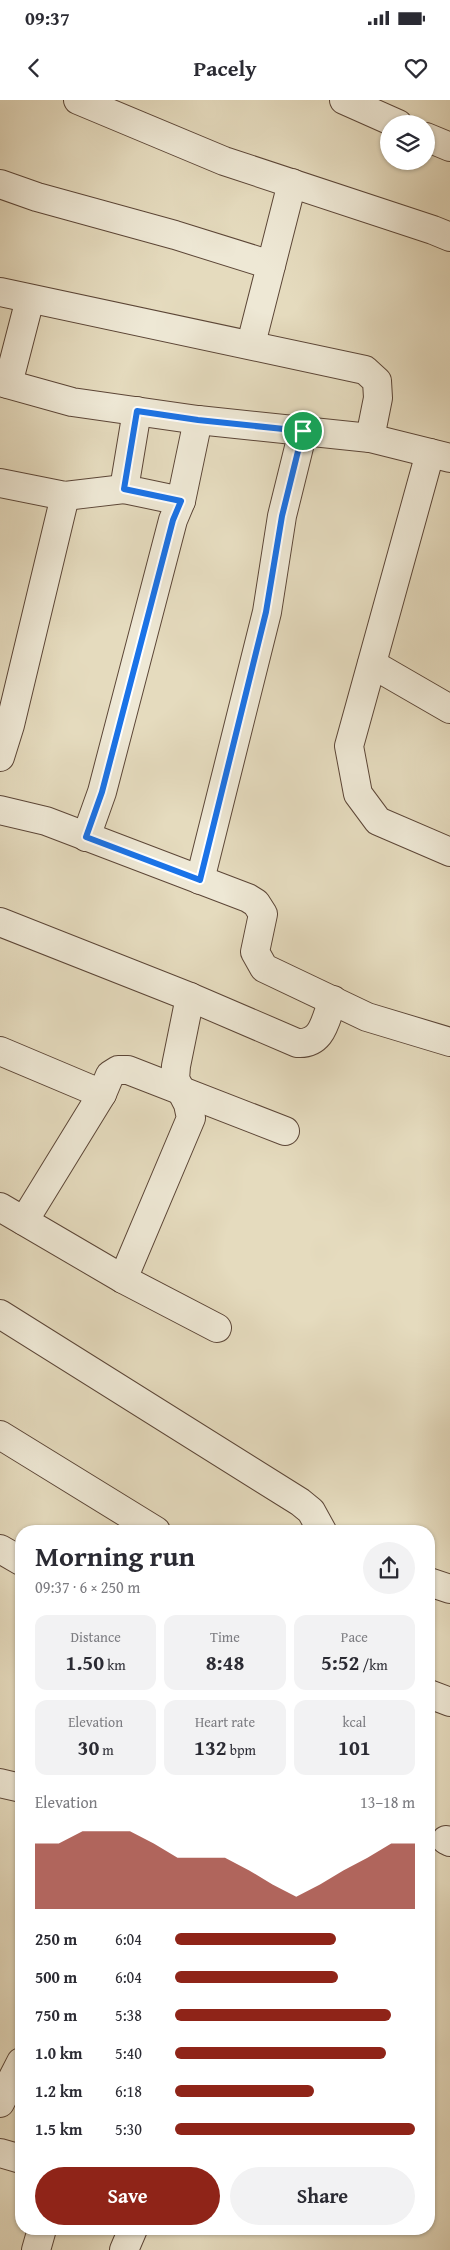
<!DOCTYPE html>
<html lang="en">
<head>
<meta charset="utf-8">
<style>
	body { margin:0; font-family:"Gentium Book Plus",serif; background:#f2f2f3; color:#2b2b33; height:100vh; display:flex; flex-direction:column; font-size:19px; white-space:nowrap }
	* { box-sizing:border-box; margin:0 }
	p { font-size:16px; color:#7c7c81 }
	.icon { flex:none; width:28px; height:28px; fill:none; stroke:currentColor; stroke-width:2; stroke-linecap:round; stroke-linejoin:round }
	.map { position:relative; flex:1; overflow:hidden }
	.side { position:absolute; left:15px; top:1425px; width:420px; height:710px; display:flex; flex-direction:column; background:#fff; border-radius:20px; box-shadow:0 1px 4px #0004 }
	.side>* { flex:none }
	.fabs { position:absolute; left:380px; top:15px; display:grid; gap:10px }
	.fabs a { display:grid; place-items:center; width:55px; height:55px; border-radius:50%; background:#fff; box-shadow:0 1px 4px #0004; font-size:25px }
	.pin { position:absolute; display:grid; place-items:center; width:42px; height:42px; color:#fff; margin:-21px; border:2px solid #fff; border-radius:50%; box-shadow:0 1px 5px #0007 }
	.round { display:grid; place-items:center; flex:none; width:52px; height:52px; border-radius:26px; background:#f2f2f3 }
	.head { display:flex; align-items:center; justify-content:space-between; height:85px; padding:0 20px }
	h1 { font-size:28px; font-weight:600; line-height:38px }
	.metrics { display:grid; grid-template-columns:repeat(3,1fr); gap:8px; height:85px; padding:5px 20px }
	.metrics div { display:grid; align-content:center; border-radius:12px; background:#f2f2f3; text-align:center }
	.metrics b { font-size:21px; font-weight:600 }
	.metrics small { font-size:14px; font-weight:400 }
	.metrics p { font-size:14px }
	.chart { height:140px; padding:10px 20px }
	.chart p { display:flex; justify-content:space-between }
	.chart svg { width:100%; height:90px; margin-top:5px; fill:#8f2418; opacity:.7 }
	.action { display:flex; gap:10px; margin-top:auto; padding:10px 20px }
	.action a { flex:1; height:58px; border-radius:30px; background:#8f2418; color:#fff; font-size:20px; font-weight:600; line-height:58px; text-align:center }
	.action a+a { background:#f2f2f3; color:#2b2b33 }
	ul { padding:0 20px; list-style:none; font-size:16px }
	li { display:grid; grid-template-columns:80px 60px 1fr; align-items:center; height:38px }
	li i { height:12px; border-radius:6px; background:#8f2418 }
	.status { display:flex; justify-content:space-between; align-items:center; height:35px; padding:0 25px; background:#fff; direction:ltr }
	.status svg { height:14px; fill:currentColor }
	header { display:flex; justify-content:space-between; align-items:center; height:65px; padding:0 20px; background:#fff; font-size:22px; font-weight:600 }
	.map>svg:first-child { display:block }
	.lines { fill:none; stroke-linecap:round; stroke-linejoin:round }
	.street-casing { stroke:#5c4637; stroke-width:30 }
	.street { stroke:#eee8d5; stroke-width:28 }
	.route-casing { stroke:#fff; stroke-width:10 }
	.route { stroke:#1a73e8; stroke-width:6 }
</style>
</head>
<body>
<div class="status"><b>09:37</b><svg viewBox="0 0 49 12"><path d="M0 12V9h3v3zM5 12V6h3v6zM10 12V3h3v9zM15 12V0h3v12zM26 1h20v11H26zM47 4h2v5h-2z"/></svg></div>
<header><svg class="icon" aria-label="back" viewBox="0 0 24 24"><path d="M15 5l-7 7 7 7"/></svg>Pacely<svg class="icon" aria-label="heart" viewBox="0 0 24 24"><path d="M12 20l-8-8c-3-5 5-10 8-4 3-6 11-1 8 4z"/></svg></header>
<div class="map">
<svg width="450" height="2150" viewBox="0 0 450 2150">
	<rect width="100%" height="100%" fill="#e5dbbe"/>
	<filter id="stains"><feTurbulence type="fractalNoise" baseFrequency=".004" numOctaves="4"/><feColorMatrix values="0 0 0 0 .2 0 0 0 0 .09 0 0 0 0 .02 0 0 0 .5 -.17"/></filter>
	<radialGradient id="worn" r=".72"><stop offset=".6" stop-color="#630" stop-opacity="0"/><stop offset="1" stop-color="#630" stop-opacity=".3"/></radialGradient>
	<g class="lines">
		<defs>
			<g id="street">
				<polyline points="78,0 224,61 433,130 450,137"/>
				<polyline points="344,0 398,24"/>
				<polyline points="426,37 450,47"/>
				<polyline points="0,84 37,97 175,135 271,165"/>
				<polyline points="0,192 365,270 377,281 378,298 370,338"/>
				<polyline points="251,244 292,83"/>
				<polyline points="0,282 72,302 198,320 370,338 450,358"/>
				<polyline points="8,284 30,199"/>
				<polyline points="137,311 124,389 181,401"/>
				<polyline points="430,353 349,646 358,694 378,721 450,752"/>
				<polyline points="0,383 65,396 124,389"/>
				<polyline points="372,564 450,609"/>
				<polyline points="0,657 10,625 65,396"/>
				<polyline points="0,710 46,721 248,798 256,803 263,814 255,852 264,868 367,917 450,942"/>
				<polyline points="86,737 102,692 173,420 181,401 198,320"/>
				<polyline points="200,780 267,512 282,416 303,331"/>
				<path d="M0,822L190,897L297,943C323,945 325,920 333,900"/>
				<polyline points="0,951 102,994"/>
				<polyline points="0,1107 123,1179 217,1228"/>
				<polyline points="24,1121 102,994 110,975 118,970 128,970 285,1031"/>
				<polyline points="123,1179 191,1018 188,1004 175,979 176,966 190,897"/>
				<polyline points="0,1214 300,1402 311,1411 322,1431"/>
				<polyline points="0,1335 156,1431"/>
				<polyline points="0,1449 21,1461"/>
				<polyline points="429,1482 450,1489"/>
				<polyline points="429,1594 450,1602"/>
				<polyline points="0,1683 21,1688"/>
				<polyline points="446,1740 450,1742"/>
				<polyline points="0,2003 21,1962"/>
				<polyline points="0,2053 21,2059"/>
				<polyline points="36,2150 42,2129"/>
				<polyline points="124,2150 133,2129"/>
			</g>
		</defs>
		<use href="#street" class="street-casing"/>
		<use href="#street" class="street"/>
	</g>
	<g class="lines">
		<defs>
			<polygon id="route" points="137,311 198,320 303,331 282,416 266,512 200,780 86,737 102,692 173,420 181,401 124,389"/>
		</defs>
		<use href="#route" class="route-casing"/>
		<use href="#route" class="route"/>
	</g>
	<rect width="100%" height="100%" filter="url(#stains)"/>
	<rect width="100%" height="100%" fill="url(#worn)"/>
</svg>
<div class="fabs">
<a><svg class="icon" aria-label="layers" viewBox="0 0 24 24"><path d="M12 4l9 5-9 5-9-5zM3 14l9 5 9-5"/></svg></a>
</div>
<div class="pin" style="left:303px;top:331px;background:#1e9e55"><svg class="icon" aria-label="arrive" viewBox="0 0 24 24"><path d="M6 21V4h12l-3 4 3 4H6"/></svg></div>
<section class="side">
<div class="head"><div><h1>Morning run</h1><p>09:37 · 6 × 250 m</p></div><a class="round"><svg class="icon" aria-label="share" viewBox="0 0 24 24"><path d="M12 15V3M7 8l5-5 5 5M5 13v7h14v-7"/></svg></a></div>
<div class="metrics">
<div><p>Distance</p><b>1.50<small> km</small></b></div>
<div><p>Time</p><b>8:48</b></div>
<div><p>Pace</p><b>5:52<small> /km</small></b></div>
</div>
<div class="metrics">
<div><p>Elevation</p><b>30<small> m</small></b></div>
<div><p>Heart rate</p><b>132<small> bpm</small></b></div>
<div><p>kcal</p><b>101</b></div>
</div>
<div class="chart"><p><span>Elevation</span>13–18 m</p>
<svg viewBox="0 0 160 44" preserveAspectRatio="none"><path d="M0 44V12L10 12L20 6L30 6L40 6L50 12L60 19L70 19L80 19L90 25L100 32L110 38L120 32L130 25L140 19L150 12L160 12V44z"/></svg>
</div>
<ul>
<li><b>250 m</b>6:04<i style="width:67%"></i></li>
<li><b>500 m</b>6:04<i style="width:68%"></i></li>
<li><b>750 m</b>5:38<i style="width:90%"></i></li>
<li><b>1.0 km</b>5:40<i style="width:88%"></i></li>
<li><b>1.2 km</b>6:18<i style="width:58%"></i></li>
<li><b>1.5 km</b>5:30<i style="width:100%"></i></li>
</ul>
<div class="action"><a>Save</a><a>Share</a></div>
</section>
</div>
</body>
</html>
